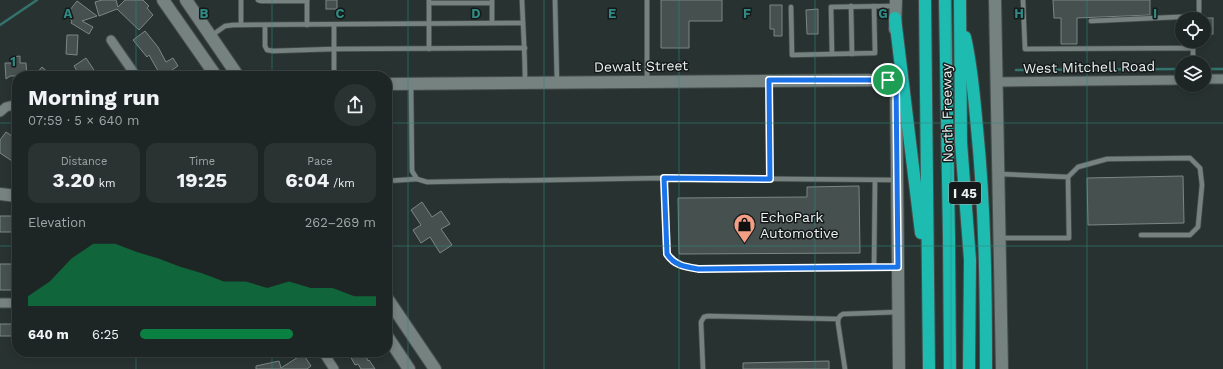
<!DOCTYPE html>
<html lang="en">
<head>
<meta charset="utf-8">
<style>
	body { margin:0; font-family:"Work Sans",sans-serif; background:#2b3232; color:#f1f3f6; height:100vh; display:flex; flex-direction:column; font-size:15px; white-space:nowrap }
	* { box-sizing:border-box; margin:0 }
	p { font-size:13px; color:#a1a5a7 }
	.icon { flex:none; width:22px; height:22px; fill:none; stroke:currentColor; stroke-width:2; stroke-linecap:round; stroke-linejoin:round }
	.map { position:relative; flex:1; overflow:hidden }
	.side { position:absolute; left:12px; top:71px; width:380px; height:286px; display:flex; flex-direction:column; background:#1e2625; border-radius:16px; box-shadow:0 2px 6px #0003,0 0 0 1px #3c4342 }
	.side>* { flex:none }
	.buttons { position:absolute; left:1175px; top:12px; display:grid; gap:8px }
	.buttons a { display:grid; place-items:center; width:36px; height:36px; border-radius:50%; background:#1e2625; box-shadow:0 2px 6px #0003,0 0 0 1px #3c4342; font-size:20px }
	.pin { position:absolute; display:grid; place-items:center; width:34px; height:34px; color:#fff; margin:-17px; border:2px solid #fff; border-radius:50%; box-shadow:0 1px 4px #0007 }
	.round { display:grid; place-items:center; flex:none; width:42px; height:42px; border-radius:21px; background:#2b3232 }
	.summary { display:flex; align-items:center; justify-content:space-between; height:68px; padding:0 16px }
	h1 { font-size:22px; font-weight:700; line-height:30px }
	.metrics { display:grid; grid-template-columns:repeat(3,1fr); gap:6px; height:68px; padding:4px 16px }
	.metrics div { display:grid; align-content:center; border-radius:10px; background:#2b3232; text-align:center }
	.metrics b { font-size:20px; font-weight:700 }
	.metrics small { font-size:11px; font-weight:400 }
	.metrics p { font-size:11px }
	.chart { height:112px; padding:8px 16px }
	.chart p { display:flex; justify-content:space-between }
	.chart svg { width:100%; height:72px; margin-top:4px; fill:#0b8043; opacity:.7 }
	ul { padding:0 16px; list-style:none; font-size:13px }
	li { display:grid; grid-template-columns:64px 48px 1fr; align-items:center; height:30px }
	li i { height:10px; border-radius:5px; background:#0b8043 }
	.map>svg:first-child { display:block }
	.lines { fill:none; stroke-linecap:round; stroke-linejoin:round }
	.stream { stroke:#34736d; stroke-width:2.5 }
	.building { fill:#46514f; stroke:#7b8785 }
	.lane-casing { stroke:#454e4d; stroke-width:6 }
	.street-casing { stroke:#454e4d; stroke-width:11 }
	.secondary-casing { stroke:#454e4d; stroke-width:14 }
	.highway-casing { stroke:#454e4d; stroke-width:14 }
	.lane { stroke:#768280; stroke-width:4.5 }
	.street { stroke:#768280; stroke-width:9 }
	.secondary { stroke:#768280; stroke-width:12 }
	.highway { stroke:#1dbbb0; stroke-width:12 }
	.route-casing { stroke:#fff; stroke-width:8 }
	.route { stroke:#1a73e8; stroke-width:5 }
	.grid { fill:none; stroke:#308982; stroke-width:1; stroke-opacity:0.55 }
	.labels { text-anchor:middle; stroke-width:3; stroke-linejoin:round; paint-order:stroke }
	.shield { fill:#151919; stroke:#abb1b0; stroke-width:1 }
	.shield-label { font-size:13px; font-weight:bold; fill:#ebf2f1 }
	.street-label { font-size:14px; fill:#ebf2f1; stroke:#151919 }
	.poi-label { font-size:14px; fill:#ebf2f1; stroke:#151919; text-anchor:start }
	.grid-label { font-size:13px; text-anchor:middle; font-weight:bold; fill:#308982; stroke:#151919; stroke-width:3; stroke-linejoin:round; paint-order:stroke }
</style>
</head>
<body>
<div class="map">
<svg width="1223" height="369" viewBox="0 0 1223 369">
	<rect width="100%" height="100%" fill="#283331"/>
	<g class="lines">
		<g class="stream">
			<polyline points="0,25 37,0"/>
			<polyline points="1204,69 1223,69"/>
			<polyline points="1016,70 1182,69"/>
		</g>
	</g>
	<g class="building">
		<polygon points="102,0 116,0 118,7 125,0 143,0 149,6 147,8 153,15 139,30 117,9 99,16 95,2"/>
		<rect x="326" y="0" width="11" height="9"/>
		<polygon points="661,0 722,0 722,21 689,21 689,48 661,48"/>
		<polygon points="1053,0 1150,0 1150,15 1077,18 1077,44 1061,44 1061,18 1054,18"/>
		<polygon points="77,1 97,16 82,21 93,27 89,34 71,23 72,21 66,15"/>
		<polygon points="770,5 782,5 782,36 774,36 774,29 770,29"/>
		<polygon points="818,9 818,34 807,34 806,10"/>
		<rect x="1204" y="18" width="9" height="16"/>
		<polygon points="145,31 158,47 166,62 173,58 178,66 172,70 175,76 161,76 149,55 147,57 133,40"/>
		<polygon points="67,35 78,35 77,55 66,54"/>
		<polygon points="20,56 20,63 26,63 27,76 10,76 6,79 5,63 13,63 12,57"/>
		<polygon points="86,58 98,76 80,76 74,66"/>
		<polygon points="42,67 52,76 34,76"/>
		<polygon points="6,132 15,138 13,142 17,145 17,153 12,161 0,153 0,140"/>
		<polygon points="1183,176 1184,223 1088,225 1087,178"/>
		<polygon points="859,186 860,253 679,254 678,198 807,197 807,187"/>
		<polygon points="422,202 432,217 441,211 450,224 441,229 452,245 440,253 430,237 421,243 413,230 421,225 411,210"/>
		<rect x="0" y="216" width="16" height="16"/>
		<rect x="0" y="264" width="17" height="26"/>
		<rect x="0" y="324" width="17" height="12"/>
		<polygon points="348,352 364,352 368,361 369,360 375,369 361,369 358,364 355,365"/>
		<polygon points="303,354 311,366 307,369 256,369 256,366 279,361 281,368"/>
		<polygon points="829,361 829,369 743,369 743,363"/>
	</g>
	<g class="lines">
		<defs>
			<g id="lane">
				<polyline points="241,0 241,25"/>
				<polyline points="258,0 261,1 307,1"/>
				<polyline points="307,0 307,25"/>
				<polyline points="429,0 429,49"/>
				<path d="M522,0C523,27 525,54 525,81"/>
				<polyline points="555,0 557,82"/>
				<polyline points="647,0 647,81"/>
				<polyline points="1023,0 1025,49 1193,48 1193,63"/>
				<polyline points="429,3 492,3"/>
				<polyline points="851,6 852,54"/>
				<polyline points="791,7 792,55 875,53 874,6"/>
				<polyline points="1091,21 1199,16 1199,0"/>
				<polyline points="492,23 492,0"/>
				<polyline points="265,25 265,46 267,50 273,51 334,49 525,48"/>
				<polyline points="334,25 334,76"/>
				<polyline points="211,36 225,26 233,25 523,23"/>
				<polyline points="832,54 831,7 896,6"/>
				<polyline points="769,82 770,179"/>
				<polyline points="411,84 412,171 417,179 427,182 664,178 896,180"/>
				<polyline points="999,174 1068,177 1069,238 1000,238"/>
				<polyline points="1068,177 1078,167 1107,159 1190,158 1200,168 1202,185 1198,227 1190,235 1141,235"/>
				<path d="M664,178L667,254C675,266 686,267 699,269L898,267"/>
				<polyline points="387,181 417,179"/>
				<polyline points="874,267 875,180"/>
				<polyline points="703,369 701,322 704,317 708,316 838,319"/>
				<path d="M845,369L838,323C838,318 839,316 843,314L898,312"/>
			</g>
			<g id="street">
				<polyline points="111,40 136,76"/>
				<polyline points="1204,79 1223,79"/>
				<polyline points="997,82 1182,80"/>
				<polyline points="0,112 6,107 17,104"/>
				<polyline points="0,303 17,303"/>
				<polyline points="323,352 334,369"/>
			</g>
			<g id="secondary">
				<polyline points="163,0 216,76"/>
				<polyline points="186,0 238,76"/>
				<polyline points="995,0 1002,369"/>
				<polyline points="895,29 896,0"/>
				<polyline points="896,73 899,369"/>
				<polyline points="387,84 896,80"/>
				<polyline points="0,194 17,196"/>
				<polyline points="387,298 435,369"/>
				<polyline points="387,336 409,369"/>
			</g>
			<g id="highway">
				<polyline points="925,0 929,369"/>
				<polyline points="945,0 949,238 950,369"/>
				<polyline points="960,0 961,142 970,260 969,369"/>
				<polyline points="895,18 921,233"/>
				<path d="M965,37C972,67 974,97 977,128C985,208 986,289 986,369"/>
			</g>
		</defs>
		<use href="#lane" class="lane-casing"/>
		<use href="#street" class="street-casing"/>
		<use href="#secondary" class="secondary-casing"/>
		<use href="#highway" class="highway-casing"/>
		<use href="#lane" class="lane"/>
		<use href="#street" class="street"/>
		<use href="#secondary" class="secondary"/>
		<use href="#highway" class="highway"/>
	</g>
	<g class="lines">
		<defs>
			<path id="route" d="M769,80H896L898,267L699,269C686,267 675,266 667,254L664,178L770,179Z"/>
		</defs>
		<use href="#route" class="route-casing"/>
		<use href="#route" class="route"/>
	</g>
	<path class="grid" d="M136,0V76M272,0V76M408,0V369M544,0V369M679,0V369M815,0V369M951,0V369M1087,0V369M0,123H17M387,123H1223M0,246H17M387,246H1223M136,352V369M272,352V369"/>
	<defs>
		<symbol id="shop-pin" viewBox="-11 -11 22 30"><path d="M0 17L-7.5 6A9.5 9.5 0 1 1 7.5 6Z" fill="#f39f86" stroke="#151919"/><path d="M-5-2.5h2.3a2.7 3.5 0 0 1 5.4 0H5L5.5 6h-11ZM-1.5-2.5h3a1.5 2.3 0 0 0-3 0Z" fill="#111"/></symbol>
	</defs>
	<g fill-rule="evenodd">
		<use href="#shop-pin" x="732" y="212" width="25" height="34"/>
	</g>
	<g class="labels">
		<rect class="shield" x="949" y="182" width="32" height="22" rx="3"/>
		<g class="shield-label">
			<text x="965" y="198">I 45</text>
		</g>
		<g class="street-label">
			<text transform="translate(641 66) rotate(-1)" y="5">Dewalt Street</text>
			<text transform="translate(1089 67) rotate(-1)" y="5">West Mitchell Road</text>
			<text transform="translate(947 113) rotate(-91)" y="5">North Freeway</text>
		</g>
		<g class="poi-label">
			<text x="760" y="222">EchoPark<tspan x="760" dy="16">Automotive</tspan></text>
		</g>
	</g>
	<g class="grid-label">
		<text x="68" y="18">A</text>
		<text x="204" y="18">B</text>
		<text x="340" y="18">C</text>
		<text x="476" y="18">D</text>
		<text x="612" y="18">E</text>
		<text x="747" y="18">F</text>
		<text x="883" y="18">G</text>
		<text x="1019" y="18">H</text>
		<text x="1155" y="18">I</text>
		<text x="13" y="66">1</text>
	</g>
</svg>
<div class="buttons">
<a><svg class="icon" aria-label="locate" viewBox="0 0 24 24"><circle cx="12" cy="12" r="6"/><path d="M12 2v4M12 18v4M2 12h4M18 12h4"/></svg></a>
<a><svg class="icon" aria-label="layers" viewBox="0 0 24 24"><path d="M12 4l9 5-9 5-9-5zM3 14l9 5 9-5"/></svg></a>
</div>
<div class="pin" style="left:888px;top:80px;background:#1e9e55"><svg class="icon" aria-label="arrive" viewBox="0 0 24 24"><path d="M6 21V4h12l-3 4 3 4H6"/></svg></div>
<section class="side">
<div class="summary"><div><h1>Morning run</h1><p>07:59 · 5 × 640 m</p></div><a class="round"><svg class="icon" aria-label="share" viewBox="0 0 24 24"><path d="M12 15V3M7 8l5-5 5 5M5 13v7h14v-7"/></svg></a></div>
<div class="metrics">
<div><p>Distance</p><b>3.20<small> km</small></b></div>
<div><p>Time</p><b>19:25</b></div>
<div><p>Pace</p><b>6:04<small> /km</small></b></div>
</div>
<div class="chart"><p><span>Elevation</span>262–269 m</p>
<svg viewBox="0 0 160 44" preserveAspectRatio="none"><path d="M0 44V38L10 29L20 15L30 6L40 6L50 11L60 15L70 20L80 24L90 29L100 29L110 33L120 29L130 33L140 33L150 38L160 38V44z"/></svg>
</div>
<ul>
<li><b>640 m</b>6:25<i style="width:65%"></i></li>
</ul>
</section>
</div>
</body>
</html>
